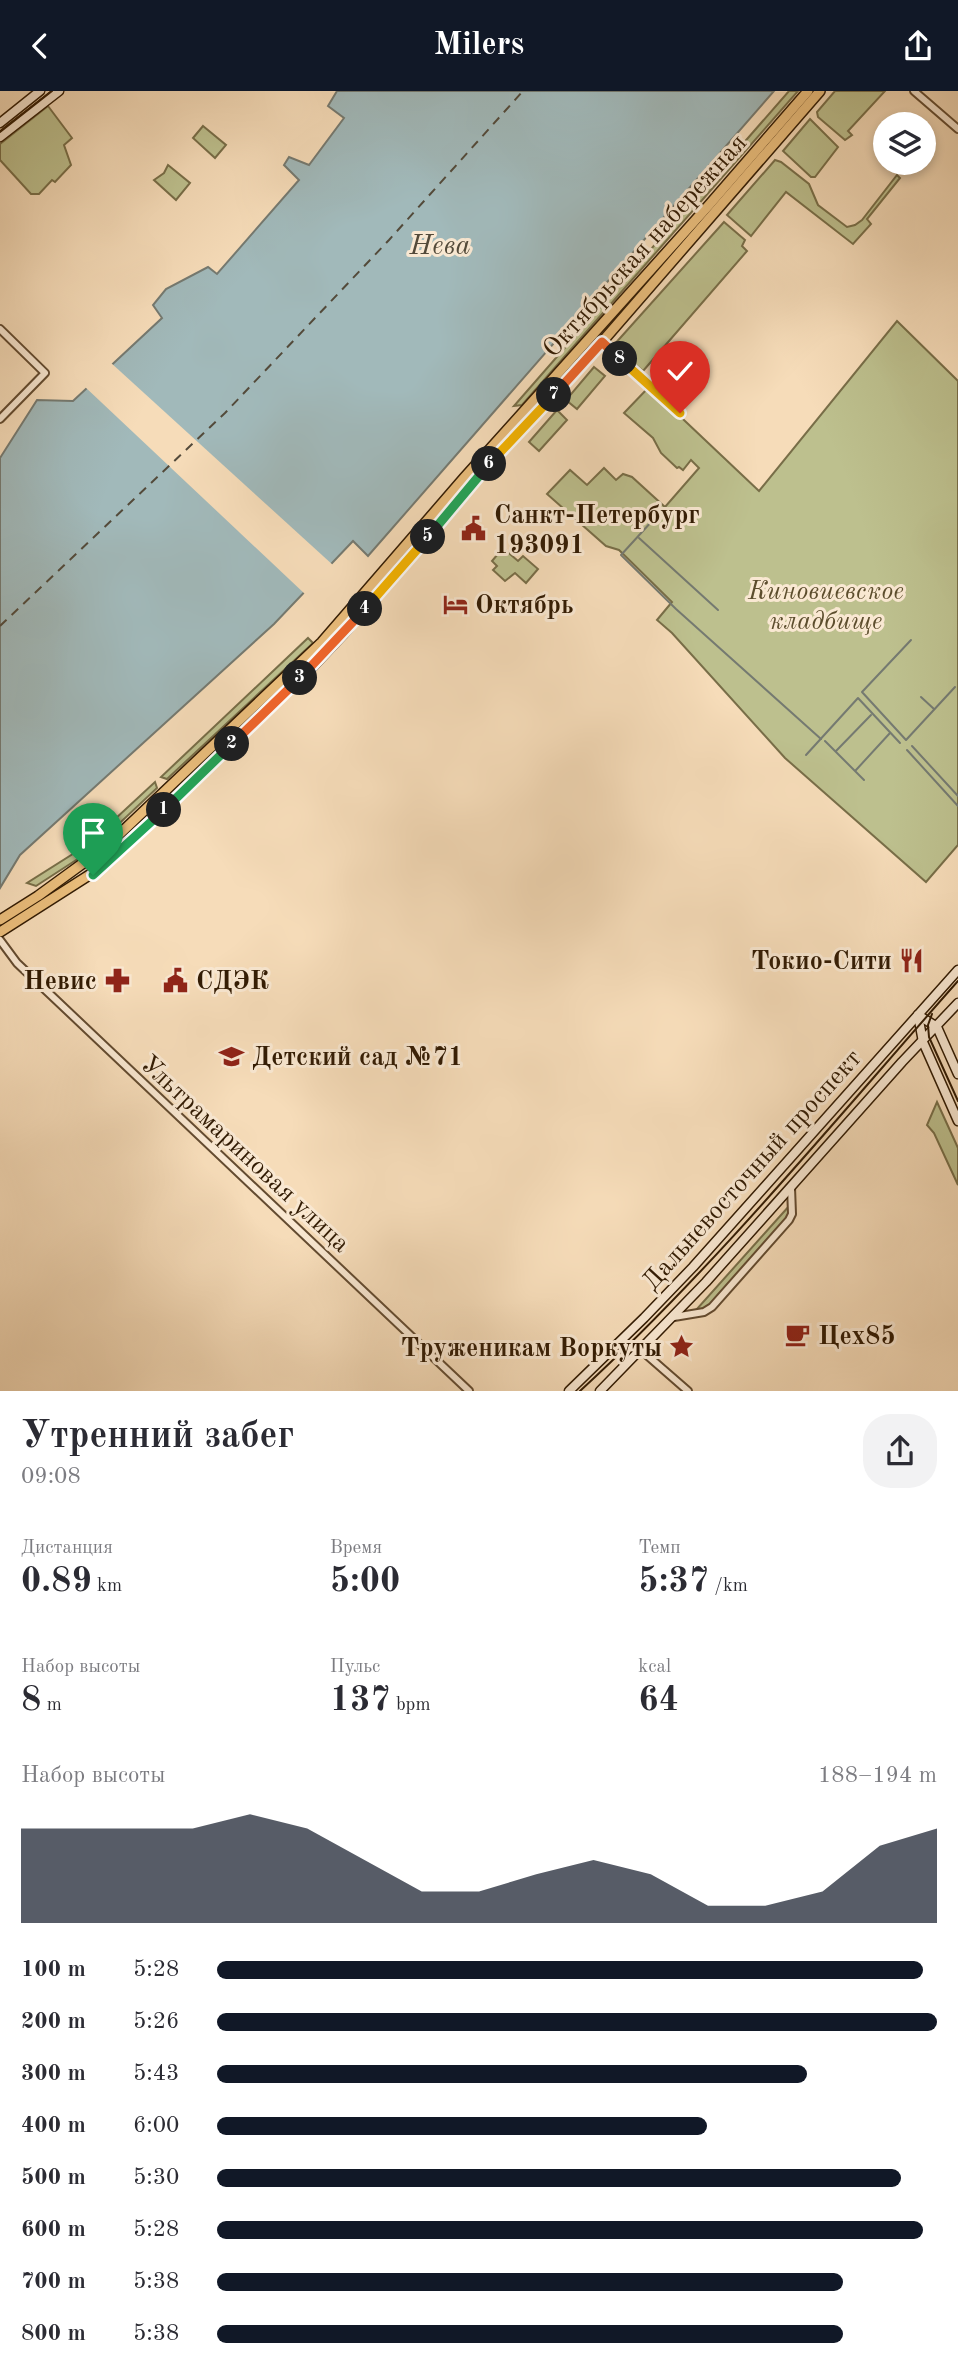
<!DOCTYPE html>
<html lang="ru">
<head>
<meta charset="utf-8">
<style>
	body { margin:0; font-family:"Old Standard TT",serif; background:#f2f2f3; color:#2b2b33; height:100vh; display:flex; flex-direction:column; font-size:26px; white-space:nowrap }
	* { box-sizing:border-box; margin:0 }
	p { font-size:23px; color:#7c7c81 }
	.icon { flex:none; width:38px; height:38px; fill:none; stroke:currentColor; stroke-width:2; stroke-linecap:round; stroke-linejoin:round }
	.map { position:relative; height:1300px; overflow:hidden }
	.panel { display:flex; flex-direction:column; background:#fff; flex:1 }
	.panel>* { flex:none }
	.tools { position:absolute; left:873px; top:21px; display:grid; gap:14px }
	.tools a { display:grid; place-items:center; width:63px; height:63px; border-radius:50%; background:#fff; box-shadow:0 4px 10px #0003; font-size:35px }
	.pin { position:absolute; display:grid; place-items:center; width:60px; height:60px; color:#fff; margin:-72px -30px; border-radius:50% 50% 50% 0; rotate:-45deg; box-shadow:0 0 7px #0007 }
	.pin .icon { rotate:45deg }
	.km { position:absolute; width:35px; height:35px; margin:-18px; border-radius:50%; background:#222; color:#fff; font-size:19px; line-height:35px; text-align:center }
	.round { display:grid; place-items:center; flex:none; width:74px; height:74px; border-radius:28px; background:#f2f2f3 }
	.head { display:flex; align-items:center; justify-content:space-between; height:119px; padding:0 21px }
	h1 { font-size:38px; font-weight:700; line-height:52px }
	.stats { display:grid; grid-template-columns:repeat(3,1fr); gap:10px; height:119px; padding:7px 21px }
	.stats div { display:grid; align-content:center }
	.stats b { font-size:35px; font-weight:700 }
	.stats small { font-size:19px; font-weight:400 }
	.stats p { font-size:19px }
	.chart { height:196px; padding:14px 21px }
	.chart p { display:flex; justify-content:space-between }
	.chart svg { width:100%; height:126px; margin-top:7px; fill:#111827; opacity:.7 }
	ul { padding:0 21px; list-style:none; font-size:23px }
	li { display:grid; grid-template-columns:112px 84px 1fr; align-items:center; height:52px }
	li i { height:18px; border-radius:9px; background:#111827 }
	header { display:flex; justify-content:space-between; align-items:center; height:91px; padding:0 21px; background:#111827; color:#fff; font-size:32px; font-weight:700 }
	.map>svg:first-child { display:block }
	.green { fill:#bdc08e; stroke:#786e48; stroke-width:2 }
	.water { fill:#a1b9ba; stroke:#757a71; stroke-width:2 }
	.pier { fill:#f6dcb9 }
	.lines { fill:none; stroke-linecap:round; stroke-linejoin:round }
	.stream { stroke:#757a71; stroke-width:2 }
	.ferry { stroke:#534a3a; stroke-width:2; stroke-dasharray:9 7; stroke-linecap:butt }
	.minor-casing { stroke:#634b30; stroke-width:10 }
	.secondary-casing { stroke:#321b03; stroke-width:11 }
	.primary-casing { stroke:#321b03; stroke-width:12 }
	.minor { stroke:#f9e8d2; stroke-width:6 }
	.secondary { stroke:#f9e8d2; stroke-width:8 }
	.primary { stroke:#ebbe7c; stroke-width:9 }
	.tram { stroke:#321b03; stroke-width:2 }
	.split-1-casing { stroke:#fff; stroke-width:14 }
	.split-2-casing { stroke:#fff; stroke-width:14 }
	.split-3-casing { stroke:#fff; stroke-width:14 }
	.split-4-casing { stroke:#fff; stroke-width:14 }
	.split-5-casing { stroke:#fff; stroke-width:14 }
	.split-6-casing { stroke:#fff; stroke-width:14 }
	.split-7-casing { stroke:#fff; stroke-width:14 }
	.split-8-casing { stroke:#fff; stroke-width:14 }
	.split-9-casing { stroke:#fff; stroke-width:14 }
	.split-1 { stroke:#22a559; stroke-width:9 }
	.split-2 { stroke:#22a559; stroke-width:9 }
	.split-3 { stroke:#f0652b; stroke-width:9 }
	.split-4 { stroke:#f0652b; stroke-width:9 }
	.split-5 { stroke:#f5b400; stroke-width:9 }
	.split-6 { stroke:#22a559; stroke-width:9 }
	.split-7 { stroke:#f5b400; stroke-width:9 }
	.split-8 { stroke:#f0652b; stroke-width:9 }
	.split-9 { stroke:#f5b400; stroke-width:9 }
	.labels { text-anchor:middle; stroke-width:6; stroke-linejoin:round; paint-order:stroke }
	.street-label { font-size:26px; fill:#321b03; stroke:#f9e8d2 }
	.poi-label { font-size:26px; font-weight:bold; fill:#321b03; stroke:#f9e8d2; text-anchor:start }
	.park-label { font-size:26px; font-style:italic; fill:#5c4d2d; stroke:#f9e8d2 }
	.water-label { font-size:28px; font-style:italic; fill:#534a3a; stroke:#f9e8d2 }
</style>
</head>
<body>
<header><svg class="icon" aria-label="back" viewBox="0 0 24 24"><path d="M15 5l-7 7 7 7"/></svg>Milers<svg class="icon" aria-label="share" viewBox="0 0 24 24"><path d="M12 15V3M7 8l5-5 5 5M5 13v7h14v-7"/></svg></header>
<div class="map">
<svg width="958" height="1300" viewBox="0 0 958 1300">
	<rect width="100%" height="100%" fill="#f6dcb9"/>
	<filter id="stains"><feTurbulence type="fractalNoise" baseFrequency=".00286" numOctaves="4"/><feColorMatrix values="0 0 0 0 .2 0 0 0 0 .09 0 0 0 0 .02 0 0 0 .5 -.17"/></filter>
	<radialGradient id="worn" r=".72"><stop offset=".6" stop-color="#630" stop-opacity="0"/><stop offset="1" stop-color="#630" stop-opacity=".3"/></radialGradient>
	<g class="green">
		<polygon points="789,0 798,0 522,314 514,315"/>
		<polygon points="835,0 885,0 848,40 852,44 845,49 818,26 817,21"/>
		<polygon points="48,15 72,47 64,54 71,74 55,91 52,89 39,103 31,103 0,69 0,53"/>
		<polygon points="810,28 838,56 815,86 811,86 783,60"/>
		<polygon points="203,35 226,54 215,67 193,47"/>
		<polygon points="775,69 781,71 809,93 818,114 847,136 855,134 862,129 897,84 900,87 867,128 871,133 853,153 786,101 751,145 727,124"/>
		<polygon points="168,74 190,92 176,109 154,89 164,82"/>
		<polygon points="724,131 745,149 742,155 747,160 643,280 613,255"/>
		<polygon points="897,230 958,290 958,754 926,791 785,667 672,542 657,529 672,511 619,459 606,455 547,403 570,379 587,394 604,377 616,389 623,383 632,386 665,416 699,377 691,369 683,379 679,376 677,377 661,362 653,347 624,322 649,296 759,400"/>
		<polygon points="594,276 605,285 577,318 566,309"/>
		<polygon points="557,319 567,329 539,360 529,351"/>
		<polygon points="503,457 518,470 523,465 538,478 526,492 515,482 505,490 493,479 497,475 492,470"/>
		<polygon points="308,547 313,552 167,688 161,686"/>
		<polygon points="155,691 157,697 90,760 36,795 27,792 87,754"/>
		<polygon points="937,1011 958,1057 958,1094 934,1042 927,1034"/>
		<polygon points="790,1114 789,1125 709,1216 696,1219"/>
	</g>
	<polygon class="water" points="337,0 774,0 368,465 353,450 274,533 20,764 0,797 0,367 37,309 73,310 162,227 153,214 166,198 208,176 217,183 299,89 284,74 289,66 309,74 344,27 328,15"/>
	<polygon class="pier" points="110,271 334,475 306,504 84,295"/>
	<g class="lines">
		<g class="stream">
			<polyline points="663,418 621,464 676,518 821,648"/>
			<polyline points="639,447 718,519"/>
			<polyline points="911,549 862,601 906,649 955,596"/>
			<polyline points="921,606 934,618"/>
			<polyline points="825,650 864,689"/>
			<polyline points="912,655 958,705"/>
			<polyline points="907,659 958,715"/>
			<polyline points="836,660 871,624"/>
			<polyline points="806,664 858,607 900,652"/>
			<polyline points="856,679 890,642"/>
		</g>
		<polyline class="ferry" points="0,535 225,322 389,149 523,0"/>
		<defs>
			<g id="minor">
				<polyline points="914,0 958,38"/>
				<polyline points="0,238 45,282 0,328"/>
				<polyline points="602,251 680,322"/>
				<polyline points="0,849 17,872 469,1300"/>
				<polyline points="674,1226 704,1221 712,1216 789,1129 792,1123 791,1096"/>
				<polyline points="641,1259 688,1300"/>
			</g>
			<g id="secondary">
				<polyline points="0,32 40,0"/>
				<polyline points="0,46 59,0"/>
				<polyline points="918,924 923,951 958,1030"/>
				<polyline points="918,924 937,936 958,983"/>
				<polyline points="569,1300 644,1227 693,1176 958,879"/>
				<polyline points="600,1300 706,1191 902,971 958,912"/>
			</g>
			<g id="primary">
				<polyline points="0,829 38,805 108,754 322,551 464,387 709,114 808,0"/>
				<polyline points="0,841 105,774 312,576 342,544 509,350 602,251 820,0"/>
			</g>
		</defs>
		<use href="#minor" class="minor-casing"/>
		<use href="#secondary" class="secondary-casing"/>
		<use href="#primary" class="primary-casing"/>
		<use href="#minor" class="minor"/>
		<use href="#secondary" class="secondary"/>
		<use href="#primary" class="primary"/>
		<g class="tram">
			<polyline points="0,41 52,0"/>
			<polyline points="932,923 928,934 929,946 958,1010"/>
			<path d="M580,1300C717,1174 835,1029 958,890"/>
		</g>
	</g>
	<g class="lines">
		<defs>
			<polyline id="split-1" points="93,784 164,719"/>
			<polyline id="split-2" points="164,719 232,653"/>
			<polyline id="split-3" points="232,653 300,587"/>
			<polyline id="split-4" points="300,587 365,518"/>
			<polyline id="split-5" points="365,518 428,446"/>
			<polyline id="split-6" points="428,446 489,373"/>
			<polyline id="split-7" points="489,373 554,304"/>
			<polyline id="split-8" points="554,304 602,251 620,268"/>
			<polyline id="split-9" points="620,268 680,322"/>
		</defs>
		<use href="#split-1" class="split-1-casing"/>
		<use href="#split-2" class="split-2-casing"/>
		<use href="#split-3" class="split-3-casing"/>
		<use href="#split-4" class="split-4-casing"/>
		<use href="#split-5" class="split-5-casing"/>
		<use href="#split-6" class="split-6-casing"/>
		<use href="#split-7" class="split-7-casing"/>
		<use href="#split-8" class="split-8-casing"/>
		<use href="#split-9" class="split-9-casing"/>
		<use href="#split-1" class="split-1"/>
		<use href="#split-2" class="split-2"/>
		<use href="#split-3" class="split-3"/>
		<use href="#split-4" class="split-4"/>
		<use href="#split-5" class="split-5"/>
		<use href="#split-6" class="split-6"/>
		<use href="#split-7" class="split-7"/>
		<use href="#split-8" class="split-8"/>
		<use href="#split-9" class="split-9"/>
	</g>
	<defs>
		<symbol id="civic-bare" viewBox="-9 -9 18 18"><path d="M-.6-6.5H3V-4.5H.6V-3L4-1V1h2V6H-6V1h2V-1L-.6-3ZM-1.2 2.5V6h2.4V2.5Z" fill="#8f2418" stroke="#f9e8d2" stroke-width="2.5" paint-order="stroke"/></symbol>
		<symbol id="hotel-bare" viewBox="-9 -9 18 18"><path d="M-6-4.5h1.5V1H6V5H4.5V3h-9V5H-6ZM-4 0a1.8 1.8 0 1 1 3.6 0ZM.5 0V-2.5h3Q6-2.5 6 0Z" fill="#8f2418" stroke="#f9e8d2" stroke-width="2.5" paint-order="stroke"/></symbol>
		<symbol id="restaurant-bare" viewBox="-9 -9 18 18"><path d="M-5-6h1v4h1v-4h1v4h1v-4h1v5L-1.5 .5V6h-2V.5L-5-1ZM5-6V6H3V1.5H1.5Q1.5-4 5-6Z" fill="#8f2418" stroke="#f9e8d2" stroke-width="2.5" paint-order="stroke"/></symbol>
		<symbol id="pharmacy-bare" viewBox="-9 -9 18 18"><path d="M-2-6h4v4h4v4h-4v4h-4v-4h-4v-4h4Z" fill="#8f2418" stroke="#f9e8d2" stroke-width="2.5" paint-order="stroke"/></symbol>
		<symbol id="school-bare" viewBox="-9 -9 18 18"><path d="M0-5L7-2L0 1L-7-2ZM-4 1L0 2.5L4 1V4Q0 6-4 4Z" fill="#8f2418" stroke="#f9e8d2" stroke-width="2.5" paint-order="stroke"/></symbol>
		<symbol id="cafe-bare" viewBox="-9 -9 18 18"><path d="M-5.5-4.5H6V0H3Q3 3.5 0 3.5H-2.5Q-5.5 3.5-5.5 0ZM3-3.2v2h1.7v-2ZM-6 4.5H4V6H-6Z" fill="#8f2418" stroke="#f9e8d2" stroke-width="2.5" paint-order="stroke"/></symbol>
		<symbol id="sight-bare" viewBox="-9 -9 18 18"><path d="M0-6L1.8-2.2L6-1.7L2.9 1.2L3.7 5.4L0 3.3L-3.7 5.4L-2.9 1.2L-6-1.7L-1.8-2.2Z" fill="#8f2418" stroke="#f9e8d2" stroke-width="2.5" paint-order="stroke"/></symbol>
	</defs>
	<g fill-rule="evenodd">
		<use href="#civic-bare" x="456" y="420" width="35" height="35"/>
		<use href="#hotel-bare" x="438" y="496" width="35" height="35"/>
		<use href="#restaurant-bare" x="894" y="852" width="35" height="35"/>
		<use href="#pharmacy-bare" x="100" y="872" width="35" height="35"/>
		<use href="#civic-bare" x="158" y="872" width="35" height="35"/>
		<use href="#school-bare" x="214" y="948" width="35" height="35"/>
		<use href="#cafe-bare" x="780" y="1226" width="35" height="35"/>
		<use href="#sight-bare" x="664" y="1238" width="35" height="35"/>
	</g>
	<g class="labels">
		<g class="street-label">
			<text transform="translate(644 154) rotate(-48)" y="9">Октябрьская набережная</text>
			<text transform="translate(246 1062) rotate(43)" y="9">Ультрамариновая улица</text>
			<text transform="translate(751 1078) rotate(-48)" y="9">Дальневосточный проспект</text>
		</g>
		<g class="poi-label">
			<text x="494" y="432">Санкт-Петербург<tspan x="494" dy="30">193091</tspan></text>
			<text x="475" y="522">Октябрь</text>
			<text x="892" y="878" text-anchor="end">Токио-Сити</text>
			<text x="97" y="898" text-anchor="end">Невис</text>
			<text x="196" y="898">СДЭК</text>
			<text x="252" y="974">Детский сад №71</text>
			<text x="818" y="1253">Цех85</text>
			<text x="662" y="1265" text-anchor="end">Труженикам Воркуты</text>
		</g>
		<g class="park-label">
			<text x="826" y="508">Киновиевское<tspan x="826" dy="30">кладбище</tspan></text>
		</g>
		<g class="water-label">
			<text x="440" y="163">Нева</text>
		</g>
	</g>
	<rect width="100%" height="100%" filter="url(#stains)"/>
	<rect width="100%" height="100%" fill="url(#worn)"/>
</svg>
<div class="tools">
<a><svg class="icon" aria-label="layers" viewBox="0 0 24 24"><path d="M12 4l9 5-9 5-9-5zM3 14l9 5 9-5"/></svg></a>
</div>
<div class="pin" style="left:93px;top:784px;background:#1e9e55"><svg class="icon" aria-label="arrive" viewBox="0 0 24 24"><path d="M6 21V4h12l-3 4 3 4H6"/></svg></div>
<div class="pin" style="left:680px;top:322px;background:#d93025"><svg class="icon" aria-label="check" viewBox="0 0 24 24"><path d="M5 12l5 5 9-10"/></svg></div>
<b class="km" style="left:164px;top:719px">1</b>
<b class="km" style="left:232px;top:653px">2</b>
<b class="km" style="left:300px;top:587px">3</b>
<b class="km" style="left:365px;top:518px">4</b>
<b class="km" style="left:428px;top:446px">5</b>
<b class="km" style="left:489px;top:373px">6</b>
<b class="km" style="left:554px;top:304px">7</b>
<b class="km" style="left:620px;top:268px">8</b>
</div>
<section class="panel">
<div class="head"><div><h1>Утренний забег</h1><p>09:08</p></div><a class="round"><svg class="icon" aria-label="share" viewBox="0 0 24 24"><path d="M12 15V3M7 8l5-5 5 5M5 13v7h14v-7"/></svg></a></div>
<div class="stats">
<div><p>Дистанция</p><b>0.89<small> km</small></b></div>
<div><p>Время</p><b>5:00</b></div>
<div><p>Темп</p><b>5:37<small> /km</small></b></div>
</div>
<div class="stats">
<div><p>Набор высоты</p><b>8<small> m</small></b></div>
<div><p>Пульс</p><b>137<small> bpm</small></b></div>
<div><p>kcal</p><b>64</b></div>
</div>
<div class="chart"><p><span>Набор высоты</span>188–194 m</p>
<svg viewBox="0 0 160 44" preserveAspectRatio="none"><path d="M0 44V11L10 11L20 11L30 11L40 6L50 11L60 22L70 33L80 33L90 27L100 22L110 27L120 38L130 38L140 33L150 17L160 11V44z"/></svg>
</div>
<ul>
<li><b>100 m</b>5:28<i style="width:98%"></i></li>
<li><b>200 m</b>5:26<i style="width:100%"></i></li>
<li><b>300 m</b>5:43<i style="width:82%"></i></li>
<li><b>400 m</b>6:00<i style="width:68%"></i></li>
<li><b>500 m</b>5:30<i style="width:95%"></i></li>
<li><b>600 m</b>5:28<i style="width:98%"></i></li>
<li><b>700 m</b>5:38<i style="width:87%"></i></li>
<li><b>800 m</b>5:38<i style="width:87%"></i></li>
</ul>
</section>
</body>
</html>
